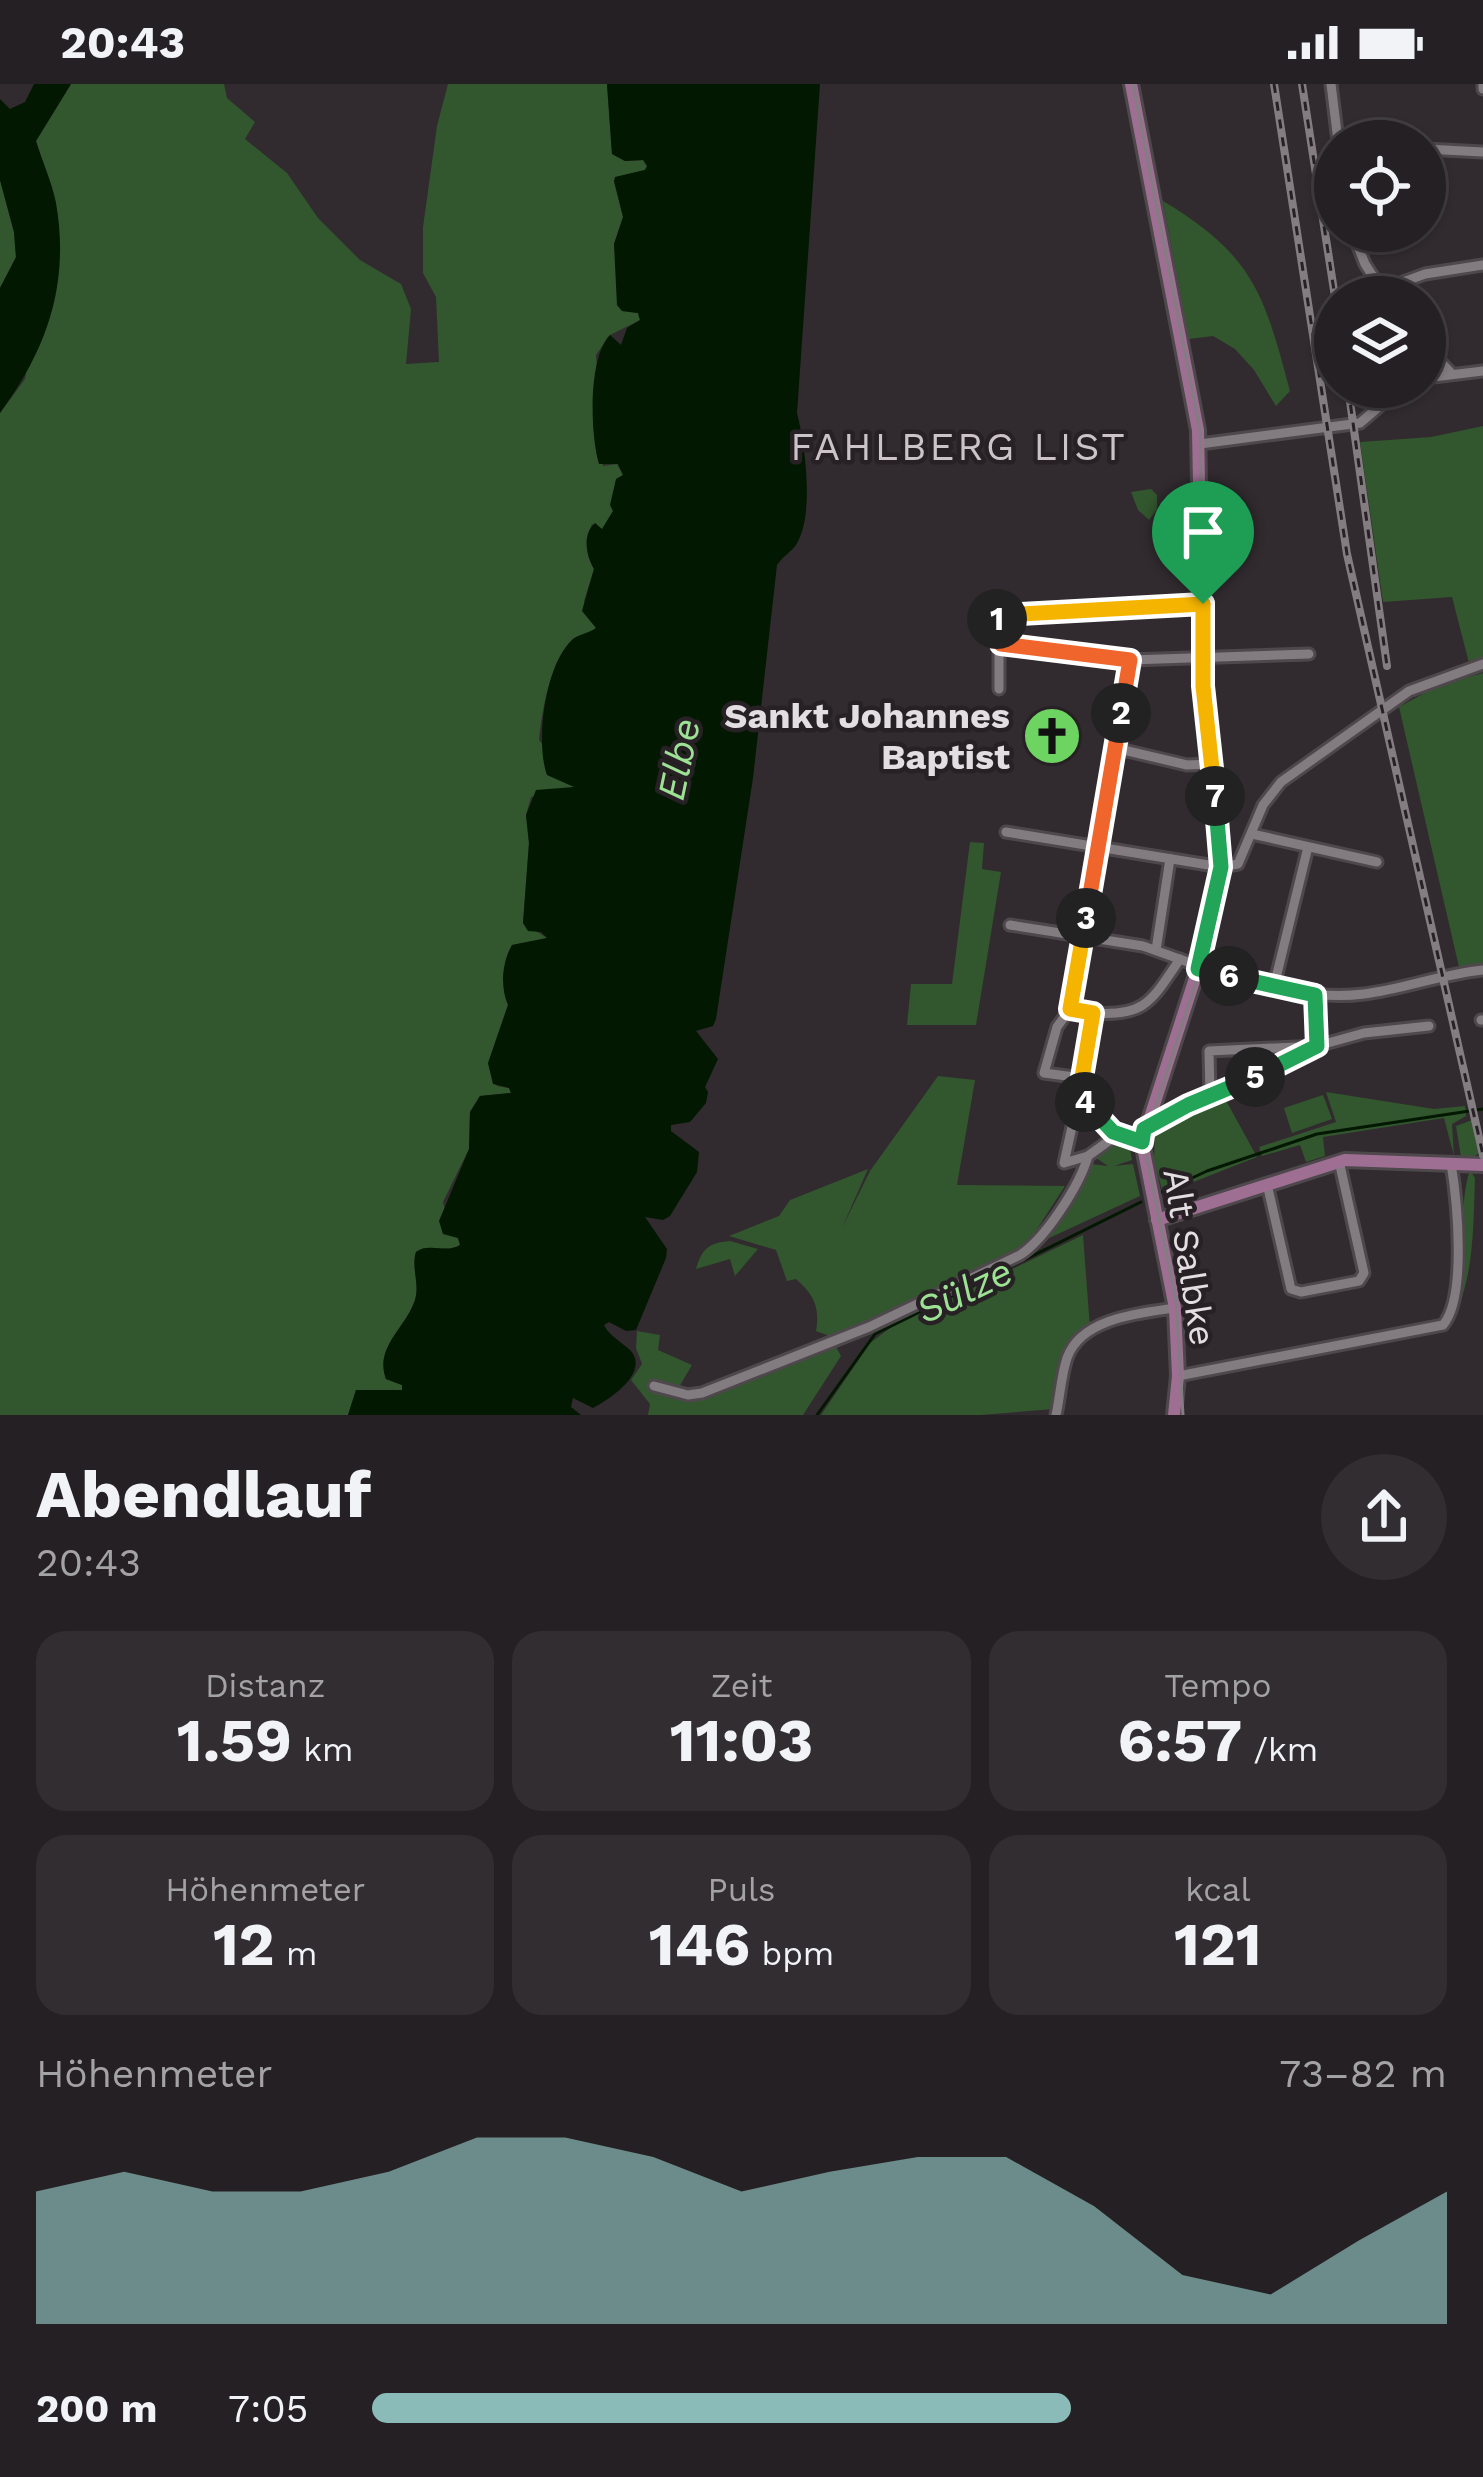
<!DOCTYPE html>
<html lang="de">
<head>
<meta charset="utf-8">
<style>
	body { margin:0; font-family:"Work Sans",sans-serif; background:#312d30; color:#f1f3f6; height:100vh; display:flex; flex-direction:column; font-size:45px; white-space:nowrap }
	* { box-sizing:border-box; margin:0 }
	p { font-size:39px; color:#a3a3a6 }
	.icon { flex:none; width:66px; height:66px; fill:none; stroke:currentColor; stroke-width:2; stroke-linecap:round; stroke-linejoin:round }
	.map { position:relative; height:1331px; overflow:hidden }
	.panel { display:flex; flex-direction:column; background:#252023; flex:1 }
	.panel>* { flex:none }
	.fabs { position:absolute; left:1314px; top:36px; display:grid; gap:24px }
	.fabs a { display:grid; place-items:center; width:132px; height:132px; border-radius:50%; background:#252023; box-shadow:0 3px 9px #0004,0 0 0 3px #423e41; font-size:60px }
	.pin { position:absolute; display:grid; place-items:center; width:102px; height:102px; color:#fff; margin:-123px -51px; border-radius:50% 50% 50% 0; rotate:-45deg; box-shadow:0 0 12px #0007 }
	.pin .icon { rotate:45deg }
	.km { position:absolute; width:60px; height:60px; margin:-30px; border-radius:50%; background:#222; color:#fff; font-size:33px; line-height:60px; text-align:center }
	.round { display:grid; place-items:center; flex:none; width:126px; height:126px; border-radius:63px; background:#312d30 }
	.summary { display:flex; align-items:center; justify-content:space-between; height:204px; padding:0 36px }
	h1 { font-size:66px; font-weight:700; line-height:90px }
	.figures { display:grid; grid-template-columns:repeat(3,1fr); gap:18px; height:204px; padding:12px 36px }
	.figures div { display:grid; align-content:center; border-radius:30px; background:#312d30; text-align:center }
	.figures b { font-size:60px; font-weight:700 }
	.figures small { font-size:33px; font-weight:400 }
	.figures p { font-size:33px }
	.chart { height:336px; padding:24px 36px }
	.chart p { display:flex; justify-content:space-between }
	.chart svg { width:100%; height:216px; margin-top:12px; fill:#8bbbb9; opacity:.7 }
	ul { padding:0 36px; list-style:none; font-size:39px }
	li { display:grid; grid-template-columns:192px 144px 1fr; align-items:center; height:90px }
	li i { height:30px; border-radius:15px; background:#8bbbb9 }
	.status { display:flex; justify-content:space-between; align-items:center; height:84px; padding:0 60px; background:#252023; direction:ltr }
	.status svg { height:33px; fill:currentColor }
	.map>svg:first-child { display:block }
	.green { fill:#32562d }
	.water { fill:#021801 }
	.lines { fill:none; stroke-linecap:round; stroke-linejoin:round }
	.stream { stroke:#021801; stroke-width:3 }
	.minor-casing { stroke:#4e484c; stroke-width:15 }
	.major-casing { stroke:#4e484c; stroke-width:18 }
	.minor { stroke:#827b80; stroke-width:9 }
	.major { stroke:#9f6f93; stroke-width:12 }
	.tram { stroke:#837d81; stroke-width:3 }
	.rail-casing { stroke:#837d81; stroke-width:8 }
	.rail { stroke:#272125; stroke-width:3; stroke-dasharray:9; stroke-linecap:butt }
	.split-1-casing { stroke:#fff; stroke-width:24 }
	.split-2-casing { stroke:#fff; stroke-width:24 }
	.split-3-casing { stroke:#fff; stroke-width:24 }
	.split-4-casing { stroke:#fff; stroke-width:24 }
	.split-5-casing { stroke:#fff; stroke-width:24 }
	.split-6-casing { stroke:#fff; stroke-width:24 }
	.split-7-casing { stroke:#fff; stroke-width:24 }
	.split-8-casing { stroke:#fff; stroke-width:24 }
	.split-1 { stroke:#f5b400; stroke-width:15 }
	.split-2 { stroke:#f0652b; stroke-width:15 }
	.split-3 { stroke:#f0652b; stroke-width:15 }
	.split-4 { stroke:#f5b400; stroke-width:15 }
	.split-5 { stroke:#22a559; stroke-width:15 }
	.split-6 { stroke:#22a559; stroke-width:15 }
	.split-7 { stroke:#22a559; stroke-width:15 }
	.split-8 { stroke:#f5b400; stroke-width:15 }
	.labels { text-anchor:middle; stroke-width:9; stroke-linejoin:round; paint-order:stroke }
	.poi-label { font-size:36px; font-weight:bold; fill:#e3dee1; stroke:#272125; text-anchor:end }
	.street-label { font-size:36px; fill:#e3dee1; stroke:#272125 }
	.neighbourhood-label { font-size:39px; letter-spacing:3px; fill:#ccc3c9; stroke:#272125 }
	.water-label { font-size:39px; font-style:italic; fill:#9de194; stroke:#272125 }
</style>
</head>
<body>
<div class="status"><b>20:43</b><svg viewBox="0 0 49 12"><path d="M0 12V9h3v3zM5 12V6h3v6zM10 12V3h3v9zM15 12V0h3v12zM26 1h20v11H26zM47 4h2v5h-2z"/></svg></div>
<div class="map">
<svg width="1483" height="1331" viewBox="0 0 1483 1331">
	<rect width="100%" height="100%" fill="#312b2f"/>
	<g class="green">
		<path d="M71,0H224L227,14L255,38L245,55L287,89L318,134L360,176L401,200L411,225L406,280L439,278L436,213L423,189V143L437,42L448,0H607L612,70L625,77L644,76L647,82L645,86L616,93L614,97L623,133L614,160L622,227L638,229L640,236L610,251L596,271L603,382L617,380L623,391L615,401L613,427L602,446L592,440C585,457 585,470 594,485L584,517L596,544C588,550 576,550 570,558C550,581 542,626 539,656L574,703L531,713L526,731L529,759L523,839L547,854L512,861L508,921L488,980L497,1002L509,1004L511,1009L480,1012L470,1028L469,1065L443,1118L452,1151L458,1154L460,1161C447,1170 429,1158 416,1168C411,1184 420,1199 415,1216C406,1244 375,1263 386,1295L402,1301V1306H356L348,1331H0V329L25,295L56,119L36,57Z"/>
		<polygon points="0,96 14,148 16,174 0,204"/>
		<path d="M1163,117C1253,171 1264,209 1290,307L1276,322L1254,286L1235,265L1213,252L1189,255Z"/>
		<polygon points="1483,342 1483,576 1469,579 1452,513 1383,518 1360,358 1431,353"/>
		<polygon points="1151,405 1157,411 1157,425 1149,436 1138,426 1131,408"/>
		<polygon points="1483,589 1483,880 1459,883 1399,623 1437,602"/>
		<polygon points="970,758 984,759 982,785 1001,788 976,941 907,941 911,900 952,900"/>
		<path d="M938,992L975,996L957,1101L1065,1102L1026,1162L828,1256L827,1251L816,1247C820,1223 814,1211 796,1195L787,1197L776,1166L729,1152L779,1132L790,1116L868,1085L842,1144L870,1087Z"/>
		<polygon points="1326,1008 1434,1025 1465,1022 1466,1032 1452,1040 1454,1072 1444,1034 1323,1053 1325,1072 1306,1078 1300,1061 1262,1072 1259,1063 1336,1038"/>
		<polygon points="1223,1011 1257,1073 1163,1110 1154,1075 1155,1044"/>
		<polygon points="1323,1011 1332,1035 1292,1049 1284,1024"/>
		<polygon points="1472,1036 1479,1069 1472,1074 1461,1073 1456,1042"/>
		<polygon points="1116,1058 1130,1065 1132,1076 1114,1082 1133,1080 1140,1112 1045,1156 1043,1149 1091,1080 1108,1082 1096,1074"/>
		<path d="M1470,1086L1475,1094C1473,1146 1475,1204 1445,1248C1454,1228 1462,1199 1463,1174C1465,1144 1460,1115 1470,1086Z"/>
		<polygon points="1083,1151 1090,1244 1075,1255 1054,1325 981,1331 821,1331 870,1259 890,1244"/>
		<path d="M730,1157L758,1165L735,1192L730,1175L696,1185C702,1165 708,1159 730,1157Z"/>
		<polygon points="637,1247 660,1251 658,1266 692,1281 675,1310 680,1312 835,1261 841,1272 803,1331 648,1331 650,1320 631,1296 642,1280 636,1264"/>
	</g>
	<g class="water">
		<path d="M34,0H71L36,57C42,77 52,98 56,119C70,200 47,265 0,329V204L16,173L14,148L0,96V15L10,25L25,18Z"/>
		<path d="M607,0H820L797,329C805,361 815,431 796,461C791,468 782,473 777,481L753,694L716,935L713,942L696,947L718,975L705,1003L708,1008L706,1019L690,1038L671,1041V1047L699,1068L697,1088L670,1132L663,1136L645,1133L667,1165L666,1174L636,1246L626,1247L609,1238L604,1241C610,1253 621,1257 631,1267C649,1289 610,1315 593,1324L573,1314L571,1323L581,1331H348L356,1306H402V1301L386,1295C374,1263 406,1244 415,1216C420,1199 411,1184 416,1168C429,1158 446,1170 460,1161L458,1154L443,1150L439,1137L469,1065L470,1028L480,1012L511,1009L509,1004L493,1000L488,979L508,921C500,903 502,878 512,861L547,854L541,848L528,847L523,839L529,759L526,731L536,706L574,703L547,691C535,658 545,581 572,556C578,550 589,550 596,544L582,527L594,485C586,470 582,451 595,439L602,445L613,427L610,421L616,395L623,391L618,380H599C590,350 588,273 610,251L621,261L627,244L640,236L638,229L622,227L617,221L614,160L623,133L614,97L615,93L645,86L647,82L643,76L625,77L612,70Z"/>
	</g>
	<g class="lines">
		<g class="stream">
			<polyline points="1162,1108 1207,1087 1317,1050 1483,1025"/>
			<polyline points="817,1331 875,1250 1141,1118"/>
		</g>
		<defs>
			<g id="minor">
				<polyline points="1331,0 1338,57"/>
				<polyline points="1483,0 1483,5"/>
				<polyline points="1425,65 1483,68"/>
				<polyline points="1352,147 1365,180 1386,213"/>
				<polyline points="1386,213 1387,204 1425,190 1483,181"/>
				<polyline points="1426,262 1452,290"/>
				<polyline points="1425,294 1483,287"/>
				<polyline points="1200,360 1360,339 1402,303"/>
				<polyline points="1001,560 1130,576 1309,570"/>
				<polyline points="999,605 999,532 1203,520"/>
				<polyline points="1115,664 1187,681 1211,680"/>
				<polyline points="1006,748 1221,783 1238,780 1263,721 1281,698 1409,607 1483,580"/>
				<polyline points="1252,750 1377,778"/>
				<polyline points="1010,841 1143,862 1199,882"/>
				<polyline points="1156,866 1170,775"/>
				<path d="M1198,885C1251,898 1308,917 1364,910C1404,905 1442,890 1483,886"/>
				<polyline points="1274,902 1308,763"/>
				<polyline points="1070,925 1130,576"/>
				<polyline points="1070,925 1057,943 1044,989 1082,994"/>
				<polyline points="1481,936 1483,936"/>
				<polyline points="1079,1011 1064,1079 1088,1072 1117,1051"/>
				<polyline points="1210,1011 1209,967 1317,962 1315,911"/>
				<polyline points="1149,1042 1317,962 1364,949 1429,942"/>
				<path d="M1142,1058L1113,1048L1079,1011L1093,929C1146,933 1152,916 1180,875"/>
				<polyline points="1267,1100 1291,1205 1301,1208 1359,1197 1364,1189 1339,1077"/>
				<path d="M1178,1292L1443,1241C1467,1213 1457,1116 1451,1079"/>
				<path d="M654,1302L688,1311L702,1309L869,1243L1020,1171C1045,1155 1080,1101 1088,1072"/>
				<path d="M1056,1331C1060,1313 1061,1292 1067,1274C1081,1234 1140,1229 1175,1224"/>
			</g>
			<g id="major">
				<polyline points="1131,0 1198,346 1203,602 1221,776 1206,860 1142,1058 1175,1224 1178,1292 1174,1331"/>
				<polyline points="1157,1136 1345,1076 1483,1081"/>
			</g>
		</defs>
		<use href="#minor" class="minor-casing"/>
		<use href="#major" class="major-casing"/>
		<use href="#minor" class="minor"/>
		<use href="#major" class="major"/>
		<polyline class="tram" points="1133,0 1200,346 1205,603 1224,775 1212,848 1144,1060 1176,1216 1183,1331"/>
		<defs>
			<g id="rail">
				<polyline points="1274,0 1347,470 1483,1071"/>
				<polyline points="1302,0 1335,213"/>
				<polyline points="1348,303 1387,582"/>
			</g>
		</defs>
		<use href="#rail" class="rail-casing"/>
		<use href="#rail" class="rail"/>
	</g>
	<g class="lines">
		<defs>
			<polyline id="split-1" points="997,535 1001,531 1203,520"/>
			<polyline id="split-2" points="997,535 1001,560 1130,576 1121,629"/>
			<polyline id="split-3" points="1086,834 1121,629"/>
			<polyline id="split-4" points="1085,1018 1079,1011 1093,929 1070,925 1086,834"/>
			<polyline id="split-5" points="1085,1018 1113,1048 1142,1058 1144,1045 1188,1021 1255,993"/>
			<polyline id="split-6" points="1229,892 1315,911 1317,962 1255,993"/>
			<polyline id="split-7" points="1215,712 1221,783 1198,885 1229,892"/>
			<polyline id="split-8" points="1203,520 1203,602 1215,712"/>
		</defs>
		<use href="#split-1" class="split-1-casing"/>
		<use href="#split-2" class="split-2-casing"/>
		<use href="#split-3" class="split-3-casing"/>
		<use href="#split-4" class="split-4-casing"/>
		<use href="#split-5" class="split-5-casing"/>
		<use href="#split-6" class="split-6-casing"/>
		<use href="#split-7" class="split-7-casing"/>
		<use href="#split-8" class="split-8-casing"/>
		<use href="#split-1" class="split-1"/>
		<use href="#split-2" class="split-2"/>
		<use href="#split-3" class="split-3"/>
		<use href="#split-4" class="split-4"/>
		<use href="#split-5" class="split-5"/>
		<use href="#split-6" class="split-6"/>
		<use href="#split-7" class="split-7"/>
		<use href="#split-8" class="split-8"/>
	</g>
	<defs>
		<symbol id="church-disc" viewBox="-11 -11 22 22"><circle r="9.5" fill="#6dd361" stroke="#272125"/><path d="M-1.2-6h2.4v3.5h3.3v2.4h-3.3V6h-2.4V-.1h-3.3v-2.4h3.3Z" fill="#111"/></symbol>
	</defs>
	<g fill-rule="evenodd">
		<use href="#church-disc" x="1019" y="619" width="66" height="66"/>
	</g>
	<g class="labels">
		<g class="poi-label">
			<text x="1010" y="644">Sankt Johannes<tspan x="1010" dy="41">Baptist</tspan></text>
		</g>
		<g class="street-label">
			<text transform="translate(1190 1173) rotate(81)" y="13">Alt Salbke</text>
		</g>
		<g class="neighbourhood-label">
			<text x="959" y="376">FAHLBERG LIST</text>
		</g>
		<g class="water-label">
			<text transform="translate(678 675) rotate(-78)" y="14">Elbe</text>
			<text transform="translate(964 1206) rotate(-26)" y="14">Sülze</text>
		</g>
	</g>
</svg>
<div class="fabs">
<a><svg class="icon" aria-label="locate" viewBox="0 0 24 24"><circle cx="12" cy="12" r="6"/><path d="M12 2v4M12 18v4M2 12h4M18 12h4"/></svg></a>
<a><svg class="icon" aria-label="layers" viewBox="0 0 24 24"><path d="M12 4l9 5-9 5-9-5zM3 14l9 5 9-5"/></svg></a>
</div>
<div class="pin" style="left:1203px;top:520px;background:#1e9e55"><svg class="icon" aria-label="arrive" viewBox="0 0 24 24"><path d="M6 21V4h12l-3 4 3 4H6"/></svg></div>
<b class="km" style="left:997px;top:535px">1</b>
<b class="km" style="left:1121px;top:629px">2</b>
<b class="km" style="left:1086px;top:834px">3</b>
<b class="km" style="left:1085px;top:1018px">4</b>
<b class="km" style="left:1255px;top:993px">5</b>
<b class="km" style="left:1229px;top:892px">6</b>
<b class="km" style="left:1215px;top:712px">7</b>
</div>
<section class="panel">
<div class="summary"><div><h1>Abendlauf</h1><p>20:43</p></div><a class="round"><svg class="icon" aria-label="share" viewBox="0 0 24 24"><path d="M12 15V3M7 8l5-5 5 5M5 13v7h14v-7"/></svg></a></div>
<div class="figures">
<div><p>Distanz</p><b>1.59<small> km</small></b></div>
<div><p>Zeit</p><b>11:03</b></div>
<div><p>Tempo</p><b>6:57<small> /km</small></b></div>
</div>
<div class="figures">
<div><p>Höhenmeter</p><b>12<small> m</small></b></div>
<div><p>Puls</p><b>146<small> bpm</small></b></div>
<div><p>kcal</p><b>121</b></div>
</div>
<div class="chart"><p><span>Höhenmeter</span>73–82 m</p>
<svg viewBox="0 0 160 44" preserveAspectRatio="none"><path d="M0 44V17L10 13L20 17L30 17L40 13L50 6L60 6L70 10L80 17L90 13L100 10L110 10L120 20L130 34L140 38L150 27L160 17V44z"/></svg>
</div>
<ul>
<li><b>200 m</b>7:05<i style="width:65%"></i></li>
</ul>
</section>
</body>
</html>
